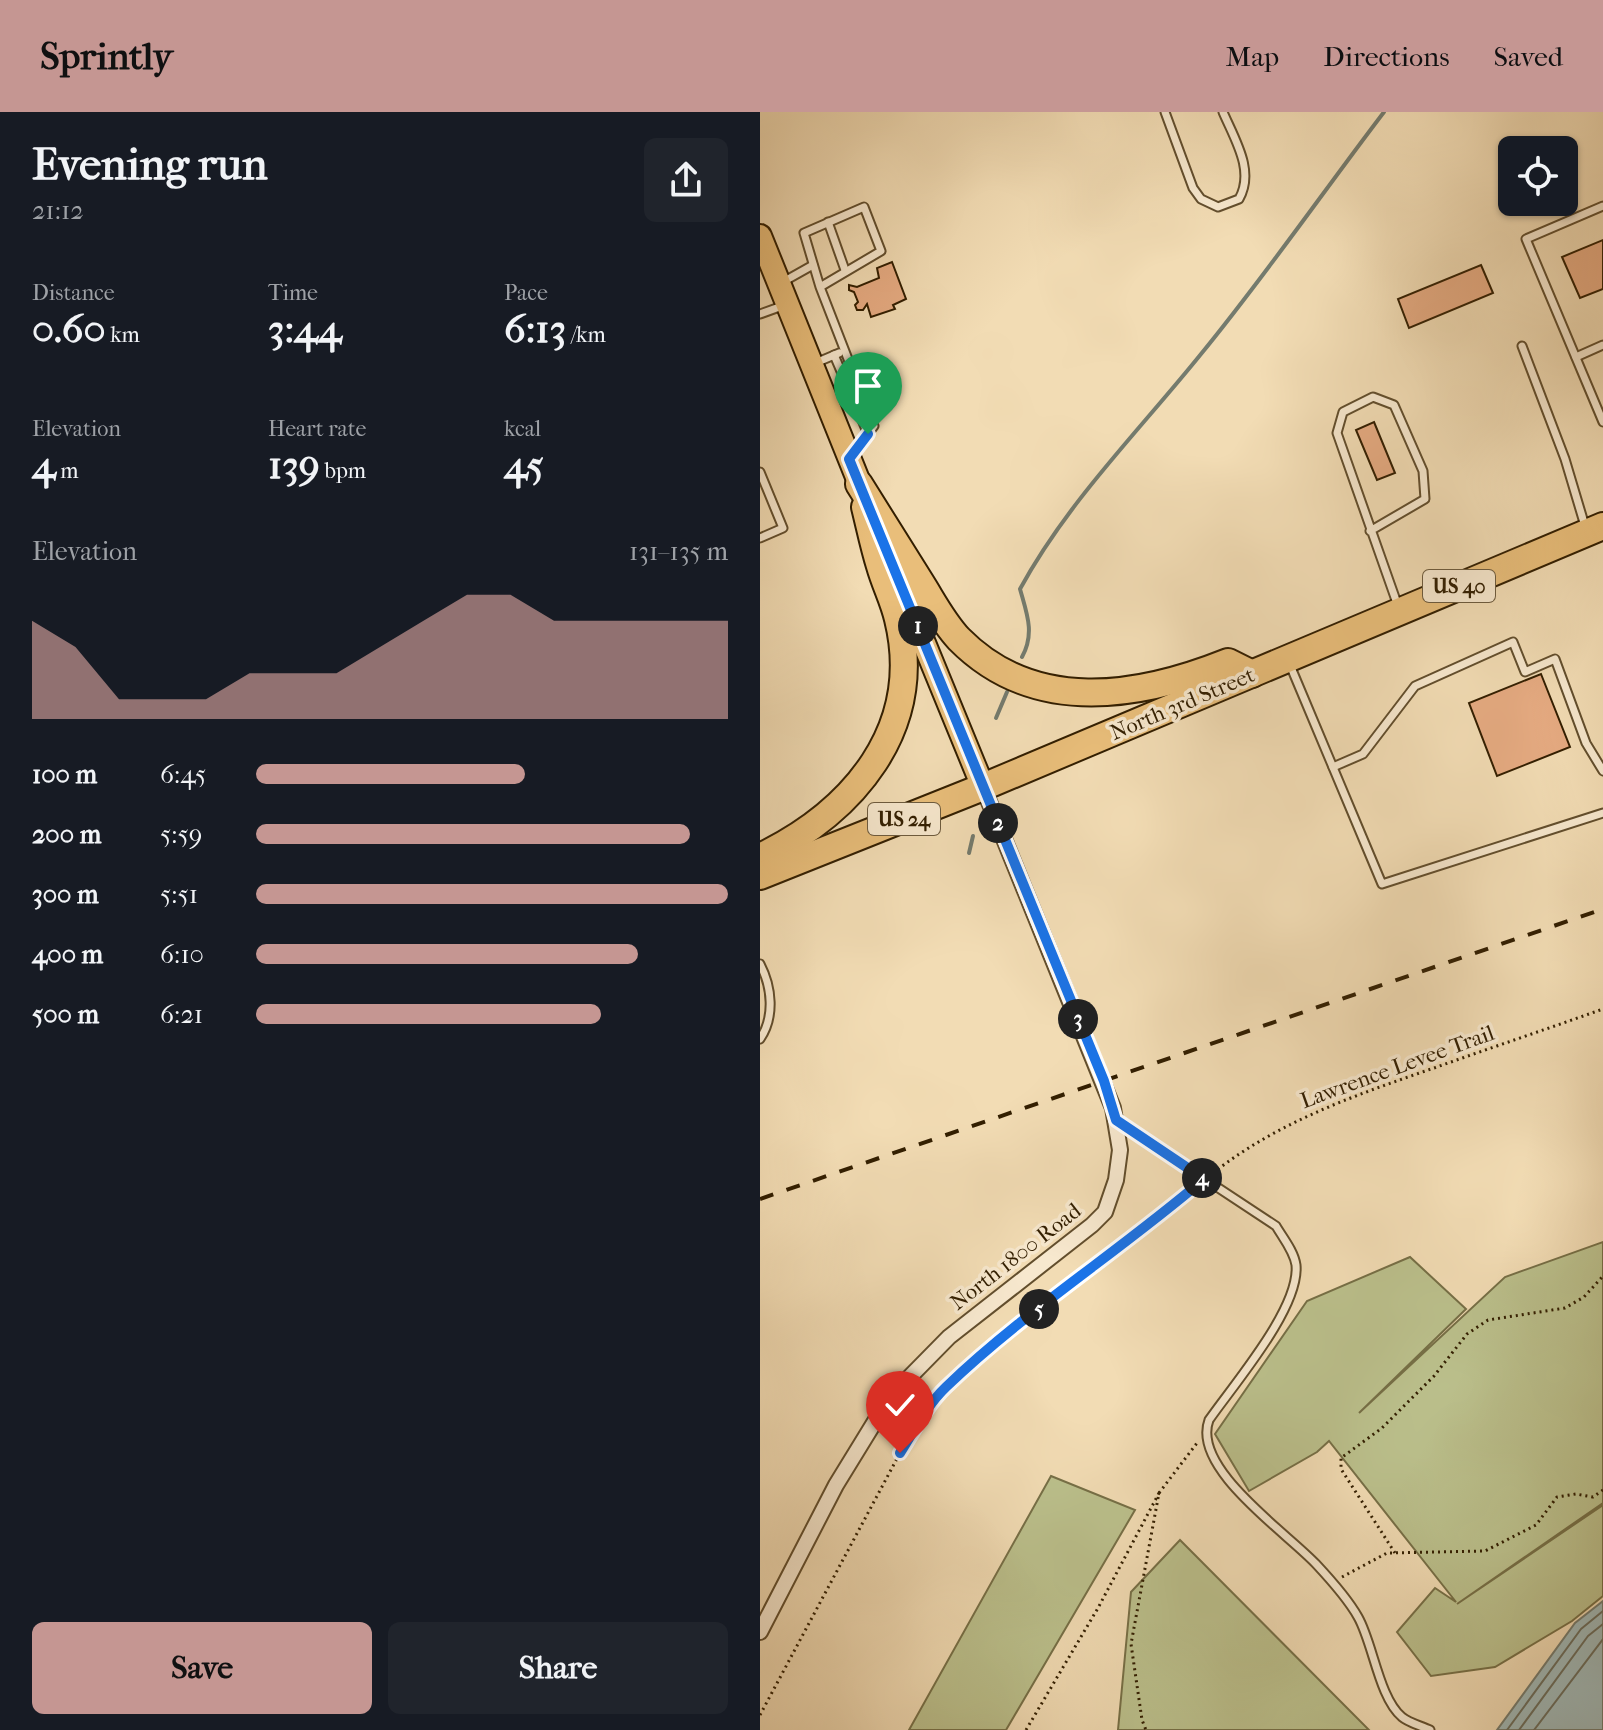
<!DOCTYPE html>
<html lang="en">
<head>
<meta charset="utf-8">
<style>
	body { margin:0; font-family:"IM FELL French Canon",serif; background:#20242c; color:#f1f3f6; height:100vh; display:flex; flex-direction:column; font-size:30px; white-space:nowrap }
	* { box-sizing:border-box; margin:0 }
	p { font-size:26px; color:#9ea1a6 }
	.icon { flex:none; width:44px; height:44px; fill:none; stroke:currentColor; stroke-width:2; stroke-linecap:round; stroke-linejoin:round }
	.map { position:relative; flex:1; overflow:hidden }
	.drawer { display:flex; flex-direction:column; background:#171b24; width:760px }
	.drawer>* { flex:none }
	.controls { position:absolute; left:738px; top:24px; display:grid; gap:16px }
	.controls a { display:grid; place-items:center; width:80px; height:80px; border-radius:12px; background:#171b24; box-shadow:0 2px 6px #0004; font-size:40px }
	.pin { position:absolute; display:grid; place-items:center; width:68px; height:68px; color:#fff; margin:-82px -34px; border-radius:50% 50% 50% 0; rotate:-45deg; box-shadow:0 0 8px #0007 }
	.pin .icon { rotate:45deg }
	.km { position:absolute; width:40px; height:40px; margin:-20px; border-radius:50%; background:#222; color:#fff; font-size:22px; line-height:40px; text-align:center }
	.round { display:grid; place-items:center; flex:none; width:84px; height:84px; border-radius:12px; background:#20242c }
	.head { display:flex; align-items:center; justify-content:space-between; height:136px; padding:0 32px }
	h1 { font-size:44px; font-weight:800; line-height:60px }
	.metrics { display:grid; grid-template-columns:repeat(3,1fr); gap:12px; height:136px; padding:8px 32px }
	.metrics div { display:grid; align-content:center }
	.metrics b { font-size:40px; font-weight:800 }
	.metrics small { font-size:22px; font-weight:400 }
	.metrics p { font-size:22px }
	.chart { height:224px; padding:16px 32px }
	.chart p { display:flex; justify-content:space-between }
	.chart svg { width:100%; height:144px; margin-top:8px; fill:#c59692; opacity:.7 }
	.primary-button { display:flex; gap:16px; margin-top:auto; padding:16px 32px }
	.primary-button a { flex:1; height:92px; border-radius:12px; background:#c59692; color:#111; font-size:32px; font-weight:800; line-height:92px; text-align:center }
	.primary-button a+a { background:#20242c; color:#f1f3f6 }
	ul { padding:0 32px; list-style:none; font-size:26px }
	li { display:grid; grid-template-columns:128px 96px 1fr; align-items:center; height:60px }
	li i { height:20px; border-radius:10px; background:#c59692 }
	header { display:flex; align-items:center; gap:48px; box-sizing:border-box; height:112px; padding:0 40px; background:#c59692; color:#111 }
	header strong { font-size:38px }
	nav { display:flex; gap:44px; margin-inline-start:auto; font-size:28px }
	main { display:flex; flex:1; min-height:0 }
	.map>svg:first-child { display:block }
	.green { fill:#bbc08c; stroke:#766f46; stroke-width:2 }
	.water { fill:#a0b9b8; stroke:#747b6e; stroke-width:2 }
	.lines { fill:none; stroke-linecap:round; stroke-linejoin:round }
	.shore { stroke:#696c5c; stroke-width:2 }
	.stream { stroke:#747b6e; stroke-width:4 }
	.building { fill:#e6ab82; stroke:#321e00; stroke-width:2 }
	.lane-casing { stroke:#624e2d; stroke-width:11 }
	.street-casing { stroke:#624e2d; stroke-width:18 }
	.primary-casing { stroke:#321e00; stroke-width:26 }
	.highway-casing { stroke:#321e00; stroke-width:30 }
	.path { stroke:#321e00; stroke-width:3; stroke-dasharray:2 4; stroke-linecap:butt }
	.lane { stroke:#f7e8ce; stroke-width:7 }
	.street { stroke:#f7e8ce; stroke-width:14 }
	.primary { stroke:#e9be7a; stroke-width:22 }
	.highway { stroke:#e9be7a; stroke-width:26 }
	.rail { stroke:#321e00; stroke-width:4; stroke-dasharray:14 14; stroke-linecap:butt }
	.route-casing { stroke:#fff; stroke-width:16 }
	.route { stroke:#1a73e8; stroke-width:10 }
	.labels { text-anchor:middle; stroke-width:7; stroke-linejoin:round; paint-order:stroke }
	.shield { fill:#f7e8ce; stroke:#6d5b3e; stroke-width:2 }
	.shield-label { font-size:20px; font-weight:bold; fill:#321e00 }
	.street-label { font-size:22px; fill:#321e00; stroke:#f7e8ce }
</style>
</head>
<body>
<header>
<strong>Sprintly</strong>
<nav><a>Map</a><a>Directions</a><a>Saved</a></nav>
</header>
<main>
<section class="drawer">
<div class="head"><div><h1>Evening run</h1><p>21:12</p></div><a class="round"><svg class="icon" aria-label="share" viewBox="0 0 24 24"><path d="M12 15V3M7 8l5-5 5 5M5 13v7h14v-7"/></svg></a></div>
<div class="metrics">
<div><p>Distance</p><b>0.60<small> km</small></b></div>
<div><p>Time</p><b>3:44</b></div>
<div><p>Pace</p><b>6:13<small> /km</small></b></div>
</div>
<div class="metrics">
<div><p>Elevation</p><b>4<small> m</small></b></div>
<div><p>Heart rate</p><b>139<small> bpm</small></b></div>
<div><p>kcal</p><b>45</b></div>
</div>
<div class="chart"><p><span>Elevation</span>131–135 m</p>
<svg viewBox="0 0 160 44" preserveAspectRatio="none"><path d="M0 44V14L10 22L20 38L30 38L40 38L50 30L60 30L70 30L80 22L90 14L100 6L110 6L120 14L130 14L140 14L150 14L160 14V44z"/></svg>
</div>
<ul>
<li><b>100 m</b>6:45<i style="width:57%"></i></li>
<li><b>200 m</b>5:59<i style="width:92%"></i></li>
<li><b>300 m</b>5:51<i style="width:100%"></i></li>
<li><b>400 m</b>6:10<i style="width:81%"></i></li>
<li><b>500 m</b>6:21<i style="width:73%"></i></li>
</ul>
<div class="primary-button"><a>Save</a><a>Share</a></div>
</section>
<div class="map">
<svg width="843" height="1618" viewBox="0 0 843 1618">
	<rect width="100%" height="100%" fill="#f2dcb4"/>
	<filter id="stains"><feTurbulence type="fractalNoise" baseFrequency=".0025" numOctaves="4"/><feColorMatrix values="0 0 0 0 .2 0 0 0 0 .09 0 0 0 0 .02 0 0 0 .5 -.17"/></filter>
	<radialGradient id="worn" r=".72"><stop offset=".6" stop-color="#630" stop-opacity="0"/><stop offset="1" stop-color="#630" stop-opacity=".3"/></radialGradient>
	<g class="green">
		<polygon points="843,1130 843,1391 697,1492 843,1393 843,1484 812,1509 735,1555 671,1564 637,1520 675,1476 696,1490 569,1329 557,1340 489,1379 455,1322 547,1189 650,1145 706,1197 599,1301 745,1165"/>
		<polygon points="291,1364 375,1398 246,1618 149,1618"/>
		<polygon points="420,1428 609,1618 358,1618 371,1480"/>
	</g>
	<polygon class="water" points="843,1489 843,1618 737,1618 815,1511"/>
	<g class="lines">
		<g class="shore">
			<polyline points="747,1618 821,1517 843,1499"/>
			<polyline points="759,1618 828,1524 843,1512"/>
			<polyline points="774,1618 843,1527"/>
		</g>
		<g class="stream">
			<path d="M262,545C275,521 267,502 260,477C308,389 379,319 441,242C505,164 563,80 624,0"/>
			<polyline points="236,606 247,580"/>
			<polyline points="209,741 213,724"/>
		</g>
	</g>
	<g class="building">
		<polygon points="843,128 843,177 820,186 802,145"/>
		<polygon points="132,150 146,187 133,193 135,197 111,205 107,192 103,198 97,198 95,193 98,190 94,180 89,178 89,173 97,175 119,166 117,156"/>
		<polygon points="721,153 733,181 649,216 638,187"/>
		<circle cx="121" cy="278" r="11"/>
		<polygon points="614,310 635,361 617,368 596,318"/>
		<polygon points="781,562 810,635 737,664 709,591"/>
	</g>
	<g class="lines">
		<defs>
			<g id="lane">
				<path d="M405,0L433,76L441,87L458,95L479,87C495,59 475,28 463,0"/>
				<polyline points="843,94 766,127 843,310"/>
				<polyline points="68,110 85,158"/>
				<polyline points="21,171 53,153"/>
				<polyline points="60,175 44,121 104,95 121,139 60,175 114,314 93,342"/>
				<polyline points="0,202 25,193"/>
				<polyline points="762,234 805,347 825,414"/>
				<polyline points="74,243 108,322"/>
				<polyline points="816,245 843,233"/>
				<polyline points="53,252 79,241"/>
				<polyline points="0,360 23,416 0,426"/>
				<polyline points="610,419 665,387 663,359 634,293 613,285 583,300 577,321 638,494"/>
				<polyline points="530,553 622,772 843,701"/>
				<polyline points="573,655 603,642 655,574 753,530 765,560 795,547 826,631 843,659"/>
				<path d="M0,852C12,875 15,905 0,927"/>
				<path d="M357,1009L516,1114C523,1126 534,1139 536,1153C540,1196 474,1272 449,1308C431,1356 526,1420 556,1452C570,1467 588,1487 598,1505C613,1531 619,1586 642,1605C649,1611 662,1614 670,1618"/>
			</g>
			<polyline id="street" points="0,1520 76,1373 130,1285 189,1225 332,1113 345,1100 356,1068 360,1038 353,996 223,675"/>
			<g id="primary">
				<polyline points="0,124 105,385"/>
				<polyline points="125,436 223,675"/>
			</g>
			<g id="highway">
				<path d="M99,372C120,405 140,438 161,471C173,490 183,510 199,527C274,603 378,586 468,550L492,562"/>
				<path d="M0,745C93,700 165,617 138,507C134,489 125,472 120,454C114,435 110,415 105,395"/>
				<polyline points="0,764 223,675 843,414"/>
			</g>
		</defs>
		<use href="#lane" class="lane-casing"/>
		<use href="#street" class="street-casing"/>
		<use href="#primary" class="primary-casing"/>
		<use href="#highway" class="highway-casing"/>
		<g class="path">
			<path d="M453,1061C519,1009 596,983 674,956C730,936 787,917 843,897"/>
			<polyline points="399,1381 437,1331"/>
			<polyline points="635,1441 581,1357 581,1346 622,1316 674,1264 707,1222 728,1208 805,1196 824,1185 843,1164"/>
			<polyline points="582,1465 627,1441 725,1439 776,1413 797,1385 816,1382 833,1385 843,1378"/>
			<polyline points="0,1603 140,1341 184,1277 261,1211 381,1121 437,1073"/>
			<polyline points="266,1618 338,1496 399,1381 371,1532 382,1608 386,1618"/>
		</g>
		<use href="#lane" class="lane"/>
		<use href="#street" class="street"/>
		<use href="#primary" class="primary"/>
		<use href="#highway" class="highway"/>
		<polyline class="rail" points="0,1087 843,797"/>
	</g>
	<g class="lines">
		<defs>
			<path id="route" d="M108,322L89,347L344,969L356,1008L444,1067C360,1139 265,1199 186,1275C167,1293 154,1319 140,1341"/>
		</defs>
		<use href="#route" class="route-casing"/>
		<use href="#route" class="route"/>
	</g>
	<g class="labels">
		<g class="shield">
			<rect x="663" y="458" width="72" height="32" rx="6"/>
			<rect x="108" y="691" width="72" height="32" rx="6"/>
		</g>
		<g class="shield-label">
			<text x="699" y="481">US 40</text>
			<text x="144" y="714">US 24</text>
		</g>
		<g class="street-label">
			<text transform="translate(422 591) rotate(-23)" y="8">North 3rd Street</text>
			<text transform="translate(637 954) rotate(-20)" y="8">Lawrence Levee Trail</text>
			<text transform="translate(255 1144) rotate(-38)" y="8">North 1800 Road</text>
		</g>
	</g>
	<rect width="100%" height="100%" filter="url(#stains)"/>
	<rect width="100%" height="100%" fill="url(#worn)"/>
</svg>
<div class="controls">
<a><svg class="icon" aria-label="locate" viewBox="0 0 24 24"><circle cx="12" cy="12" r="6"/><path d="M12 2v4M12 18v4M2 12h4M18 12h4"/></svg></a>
</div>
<div class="pin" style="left:108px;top:322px;background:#1e9e55"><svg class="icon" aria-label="arrive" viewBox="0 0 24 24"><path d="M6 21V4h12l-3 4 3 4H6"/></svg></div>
<div class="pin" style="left:140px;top:1341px;background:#d93025"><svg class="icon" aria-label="check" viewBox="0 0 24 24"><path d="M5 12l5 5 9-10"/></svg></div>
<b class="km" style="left:158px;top:514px">1</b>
<b class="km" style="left:238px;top:711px">2</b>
<b class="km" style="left:318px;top:907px">3</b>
<b class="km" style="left:442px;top:1066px">4</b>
<b class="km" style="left:279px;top:1197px">5</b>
</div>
</main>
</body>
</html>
